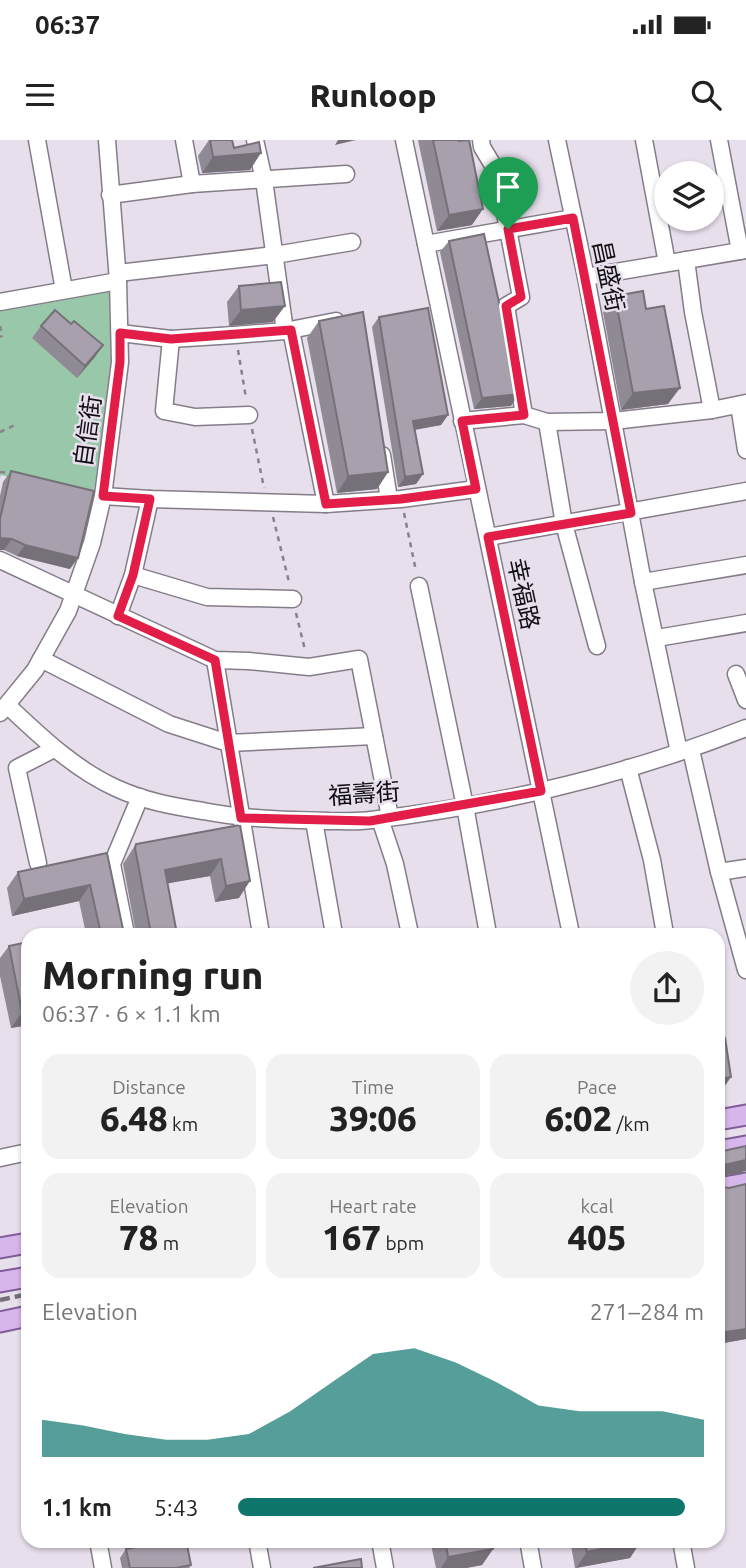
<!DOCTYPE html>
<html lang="en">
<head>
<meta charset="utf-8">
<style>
	body { margin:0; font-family:Ubuntu,"Noto Sans TC",sans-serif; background:#f2f2f2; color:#222; height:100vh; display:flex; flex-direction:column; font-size:26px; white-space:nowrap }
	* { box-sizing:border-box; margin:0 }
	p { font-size:23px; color:#767676 }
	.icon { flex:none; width:38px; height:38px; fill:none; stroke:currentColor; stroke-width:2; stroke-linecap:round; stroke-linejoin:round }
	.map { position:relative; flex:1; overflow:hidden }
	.panel { position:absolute; left:21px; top:788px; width:704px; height:620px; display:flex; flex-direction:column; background:#fff; border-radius:21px; box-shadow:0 2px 5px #0004 }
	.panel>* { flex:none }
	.buttons { position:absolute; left:654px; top:21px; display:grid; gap:14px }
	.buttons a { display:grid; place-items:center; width:70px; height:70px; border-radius:50%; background:#fff; box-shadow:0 2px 5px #0004; font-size:35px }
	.pin { position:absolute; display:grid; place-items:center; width:60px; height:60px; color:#fff; margin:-72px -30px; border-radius:50% 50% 50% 0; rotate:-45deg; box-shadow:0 0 7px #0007 }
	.pin .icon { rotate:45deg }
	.round { display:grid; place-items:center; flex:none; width:74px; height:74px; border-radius:37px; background:#f2f2f2 }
	.head { display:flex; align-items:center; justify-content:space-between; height:119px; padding:0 21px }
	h1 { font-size:38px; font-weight:800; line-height:52px }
	.metrics { display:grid; grid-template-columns:repeat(3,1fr); gap:10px; height:119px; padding:7px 21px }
	.metrics div { display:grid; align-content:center; border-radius:18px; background:#f2f2f2; text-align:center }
	.metrics b { font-size:35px; font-weight:800 }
	.metrics small { font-size:19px; font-weight:400 }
	.metrics p { font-size:19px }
	.chart { height:196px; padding:14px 21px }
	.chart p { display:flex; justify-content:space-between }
	.chart svg { width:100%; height:126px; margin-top:7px; fill:#0f766e; opacity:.7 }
	ul { padding:0 21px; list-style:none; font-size:23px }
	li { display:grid; grid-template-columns:112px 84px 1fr; align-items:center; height:52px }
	li i { height:18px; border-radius:9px; background:#0f766e }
	.status { display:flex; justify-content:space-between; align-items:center; height:49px; padding:0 35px; background:#fff; direction:ltr }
	.status svg { height:19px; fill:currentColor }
	header { display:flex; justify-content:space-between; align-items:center; height:91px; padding:0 21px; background:#fff; font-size:32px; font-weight:800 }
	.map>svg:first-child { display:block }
	.green { fill:#99c7aa }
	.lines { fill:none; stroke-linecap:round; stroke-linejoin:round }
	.minor-casing { stroke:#847d89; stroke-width:19 }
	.major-casing { stroke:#815c98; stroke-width:23 }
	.path { stroke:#87828b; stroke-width:2.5; stroke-dasharray:5 5; stroke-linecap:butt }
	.minor { stroke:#fff; stroke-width:16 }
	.major { stroke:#d7b6ec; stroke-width:19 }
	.rail { stroke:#747078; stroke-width:4.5; stroke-dasharray:10 5; stroke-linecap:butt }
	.wall { fill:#908a95 }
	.shaded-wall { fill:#767179 }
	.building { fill:#a8a1ad; stroke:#767179; stroke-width:2 }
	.route-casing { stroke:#fff; stroke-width:14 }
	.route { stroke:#e11d48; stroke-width:9 }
	.labels { text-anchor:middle; stroke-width:5; stroke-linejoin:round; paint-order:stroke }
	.street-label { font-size:24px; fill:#110f13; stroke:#e7dfec }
</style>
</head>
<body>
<div class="status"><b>06:37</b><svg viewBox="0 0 49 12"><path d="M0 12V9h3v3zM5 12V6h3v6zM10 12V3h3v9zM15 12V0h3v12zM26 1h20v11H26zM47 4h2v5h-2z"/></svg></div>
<header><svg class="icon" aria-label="menu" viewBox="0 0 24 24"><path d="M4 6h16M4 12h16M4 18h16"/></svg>Runloop<svg class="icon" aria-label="search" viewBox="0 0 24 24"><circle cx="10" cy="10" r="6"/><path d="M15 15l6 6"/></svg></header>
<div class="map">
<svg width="746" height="1428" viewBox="0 0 746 1428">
	<rect width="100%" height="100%" fill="#e7dfec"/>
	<polygon class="green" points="109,151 111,223 93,359 1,335 0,338 0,170"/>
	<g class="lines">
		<defs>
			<g id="minor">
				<polyline points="37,0 64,150"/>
				<polyline points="184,0 192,44"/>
				<polyline points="255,0 264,40 285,191"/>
				<polyline points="404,0 571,794"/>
				<polyline points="481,0 482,7 497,32 521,157 506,166 524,275"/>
				<polyline points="557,0 586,137 643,442 679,612"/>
				<polyline points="644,0 667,123"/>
				<polyline points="719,0 740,111"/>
				<polyline points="110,55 192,44 346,34"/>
				<polyline points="426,104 573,78"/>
				<polyline points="686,120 693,172 712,270"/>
				<polyline points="118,133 275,115 352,102"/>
				<polyline points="586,137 746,110"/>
				<polyline points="0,162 118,141"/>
				<polyline points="291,190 326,364"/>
				<polyline points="120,193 171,199 235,195 285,191 336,181"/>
				<polyline points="171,199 164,271 195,277 249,275"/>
				<polyline points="739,265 746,310"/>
				<polyline points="462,281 524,275 547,282 613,281 712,270 746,263"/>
				<polyline points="547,282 564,384 597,506"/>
				<polyline points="382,315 389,359"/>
				<polyline points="103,356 150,359 326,364 401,359 476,349"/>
				<polyline points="488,397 746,351"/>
				<polyline points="0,420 215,520 249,521 309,527 359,519 390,677"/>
				<polyline points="133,435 207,457 293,459"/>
				<polyline points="643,442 746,425"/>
				<polyline points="419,446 465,666 488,794"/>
				<polyline points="118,476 133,435 150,359"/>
				<polyline points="657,498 746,483"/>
				<polyline points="41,519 169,584 228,603 374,596"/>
				<polyline points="215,520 261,794"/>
				<polyline points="736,534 746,560"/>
				<path d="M7,565C40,596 74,629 116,648C144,661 172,666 203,671C245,679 286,680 329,681C343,681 358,682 371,680C499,665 627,635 746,588"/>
				<polyline points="0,573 35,530 68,471 92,403 103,356 120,222 118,141 107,0"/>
				<polyline points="691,610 719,732 746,830"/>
				<polyline points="628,628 652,720 665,794"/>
				<polyline points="380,679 395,724 410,794"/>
				<polyline points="314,681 334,794"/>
				<polyline points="38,723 17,628 54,609"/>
				<polyline points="719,732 746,728"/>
				<polyline points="126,794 112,724 140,657"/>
				<polyline points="0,1018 28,1012"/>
				<polyline points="98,1400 103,1428"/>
				<polyline points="257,1400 262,1428"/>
				<polyline points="380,1400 385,1428"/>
				<polyline points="528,1400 533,1428"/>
				<polyline points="681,1400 686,1428"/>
			</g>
			<g id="major">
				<polyline points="718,980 746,975"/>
				<polyline points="718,1011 746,1006"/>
				<polyline points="718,1048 746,1043"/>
				<polyline points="0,1108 28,1103"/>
				<polyline points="0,1142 28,1137"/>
				<polyline points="0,1182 28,1176"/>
			</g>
		</defs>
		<use href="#minor" class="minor-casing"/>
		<use href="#major" class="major-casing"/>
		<g class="path">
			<polyline points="0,186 2,196 0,197"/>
			<polyline points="238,210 246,258"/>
			<polyline points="252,289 264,348"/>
			<polyline points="0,292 15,285"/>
			<polyline points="0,332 10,333"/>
			<polyline points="404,373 416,431"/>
			<polyline points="273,377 289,442"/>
			<polyline points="296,473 305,510"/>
		</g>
		<use href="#minor" class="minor"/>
		<use href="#major" class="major"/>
		<g class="rail">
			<polyline points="718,1036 746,1031"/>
			<polyline points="0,1160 28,1154"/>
		</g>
	</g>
	<g class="wall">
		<polygon points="209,0 234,8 250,30 202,33 198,16"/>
		<polygon points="418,0 459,0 472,85 437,91"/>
		<polygon points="449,101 511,266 474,269 440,112"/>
		<polygon points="239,146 273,182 229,186 227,162"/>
		<polygon points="615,156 646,169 668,264 621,270 603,172"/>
		<polygon points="379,177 448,275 441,285 415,290 423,334 416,344 398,347 372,187"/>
		<polygon points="319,181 388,332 377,349 337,353 307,198"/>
		<polygon points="71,184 103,205 95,217 77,238 32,198 41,186"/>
		<polygon points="11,331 70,429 17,416 4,410 0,410 0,356 3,342"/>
		<polygon points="240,685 239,758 215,762 210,736 167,743 177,794 136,794 123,724 136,704"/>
		<polygon points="107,713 124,794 86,794 79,761 12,776 7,748 18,732"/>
		<polygon points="9,806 28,885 11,888 0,836 0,818"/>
		<polygon points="718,1042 722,1047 729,1048 746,1044 746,1199 718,1204"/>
		<polygon points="430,1400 496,1400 492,1401 493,1409 482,1425 466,1428 436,1428"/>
		<polygon points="570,1400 641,1400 641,1401 630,1418 575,1428"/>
		<polygon points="126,1409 191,1425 189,1428 122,1428 120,1418"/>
	</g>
	<g class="shaded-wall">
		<polygon points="338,0 356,0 335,5"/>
		<polygon points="261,13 250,30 202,33 213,17"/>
		<polygon points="483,69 472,85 437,91 449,75"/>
		<polygon points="285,166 273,182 229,186 241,170"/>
		<polygon points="103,205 95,217 77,238 85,226"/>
		<polygon points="680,248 668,264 621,270 633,253"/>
		<polygon points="519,254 511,266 474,269 482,258"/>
		<polygon points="448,275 441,285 406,291 413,281"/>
		<polygon points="388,332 377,349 337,353 348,336"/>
		<polygon points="423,334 416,344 398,347 405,337"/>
		<polygon points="0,398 12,399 4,410 0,410"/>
		<polygon points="25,405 78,418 70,429 17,416"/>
		<polygon points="221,719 210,736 153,746 165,730"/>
		<polygon points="250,741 239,758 215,762 226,746"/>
		<polygon points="90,745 79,761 12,776 24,759"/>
		<polygon points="28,871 28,885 11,888 22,872"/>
		<polygon points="731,937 718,956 718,939"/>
		<polygon points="746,1020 746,1031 718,1037 718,1029 719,1026"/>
		<polygon points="746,1189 746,1199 718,1204 718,1193"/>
		<polygon points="641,1401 630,1418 576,1428 587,1412"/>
		<polygon points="493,1409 482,1425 466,1428 441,1428 448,1417"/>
	</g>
	<g class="building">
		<polygon points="210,0 232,0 234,8 259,2 261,13 213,17"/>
		<polygon points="433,0 459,0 459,1 469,0 483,69 449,75"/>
		<polygon points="484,94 519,254 482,258 449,101"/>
		<polygon points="281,142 285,166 241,170 239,146"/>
		<polygon points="643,151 646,169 664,166 680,248 633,253 615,156"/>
		<polygon points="428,168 448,275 413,281 423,334 405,337 379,177"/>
		<polygon points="55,170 71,184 74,181 103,205 85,226 41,186"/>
		<polygon points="363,172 388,332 348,336 319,181"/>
		<polygon points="11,331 94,351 78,418 25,405 12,399 0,398 0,379"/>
		<polygon points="240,685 250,741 226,746 221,719 165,730 177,794 151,794 135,708 136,704"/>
		<polygon points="107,713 124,794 101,794 90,745 24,759 18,732"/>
		<polygon points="28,802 28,871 22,872 9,806"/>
		<polygon points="725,898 731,937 718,939 718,899"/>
		<polygon points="746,1006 746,1020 719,1026 718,1030 718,1012"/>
		<polygon points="718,1042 722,1047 729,1048 746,1044 746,1189 718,1193 718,1137 721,1136 718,1117"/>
		<polygon points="169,1400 186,1400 191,1425 176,1428 130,1428 126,1409"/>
		<polygon points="445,1400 492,1400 493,1409 448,1417"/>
		<polygon points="584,1400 641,1400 641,1401 587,1412"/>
		<polygon points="361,1419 362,1428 313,1428"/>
	</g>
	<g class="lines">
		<defs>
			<polygon id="route" points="573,78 631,373 488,397 541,651 370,681 241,678 215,520 118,476 133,435 150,359 103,356 120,222 120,193 171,199 291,190 326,364 401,359 476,349 462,281 524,275 506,166 521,157 508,89"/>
		</defs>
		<use href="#route" class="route-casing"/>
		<use href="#route" class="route"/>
	</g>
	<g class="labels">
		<g class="street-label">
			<text transform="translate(608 136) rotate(78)" y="8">昌盛街</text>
			<text transform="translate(88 291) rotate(-82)" y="8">自信街</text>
			<text transform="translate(523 454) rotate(78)" y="8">幸福路</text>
			<text transform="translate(364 654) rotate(-4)" y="8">福壽街</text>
		</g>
	</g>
</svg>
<div class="buttons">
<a><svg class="icon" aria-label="layers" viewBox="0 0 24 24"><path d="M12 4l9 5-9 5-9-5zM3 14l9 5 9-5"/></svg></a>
</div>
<div class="pin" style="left:508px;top:89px;background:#1e9e55"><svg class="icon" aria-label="arrive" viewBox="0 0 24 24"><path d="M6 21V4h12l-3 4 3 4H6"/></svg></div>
<section class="panel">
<div class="head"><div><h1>Morning run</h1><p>06:37 · 6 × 1.1 km</p></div><a class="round"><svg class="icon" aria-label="share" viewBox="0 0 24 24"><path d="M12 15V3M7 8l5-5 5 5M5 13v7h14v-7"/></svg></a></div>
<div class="metrics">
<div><p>Distance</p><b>6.48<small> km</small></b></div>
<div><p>Time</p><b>39:06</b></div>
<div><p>Pace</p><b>6:02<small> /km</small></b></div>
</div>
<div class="metrics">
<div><p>Elevation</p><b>78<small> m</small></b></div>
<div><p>Heart rate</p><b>167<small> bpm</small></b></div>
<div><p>kcal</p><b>405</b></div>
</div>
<div class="chart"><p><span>Elevation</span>271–284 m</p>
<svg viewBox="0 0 160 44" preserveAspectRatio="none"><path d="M0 44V31L10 33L20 36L30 38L40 38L50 36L60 28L70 18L80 8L90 6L100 11L110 18L120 26L130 28L140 28L150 28L160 31V44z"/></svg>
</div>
<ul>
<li><b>1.1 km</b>5:43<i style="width:96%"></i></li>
</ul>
</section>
</div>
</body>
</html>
